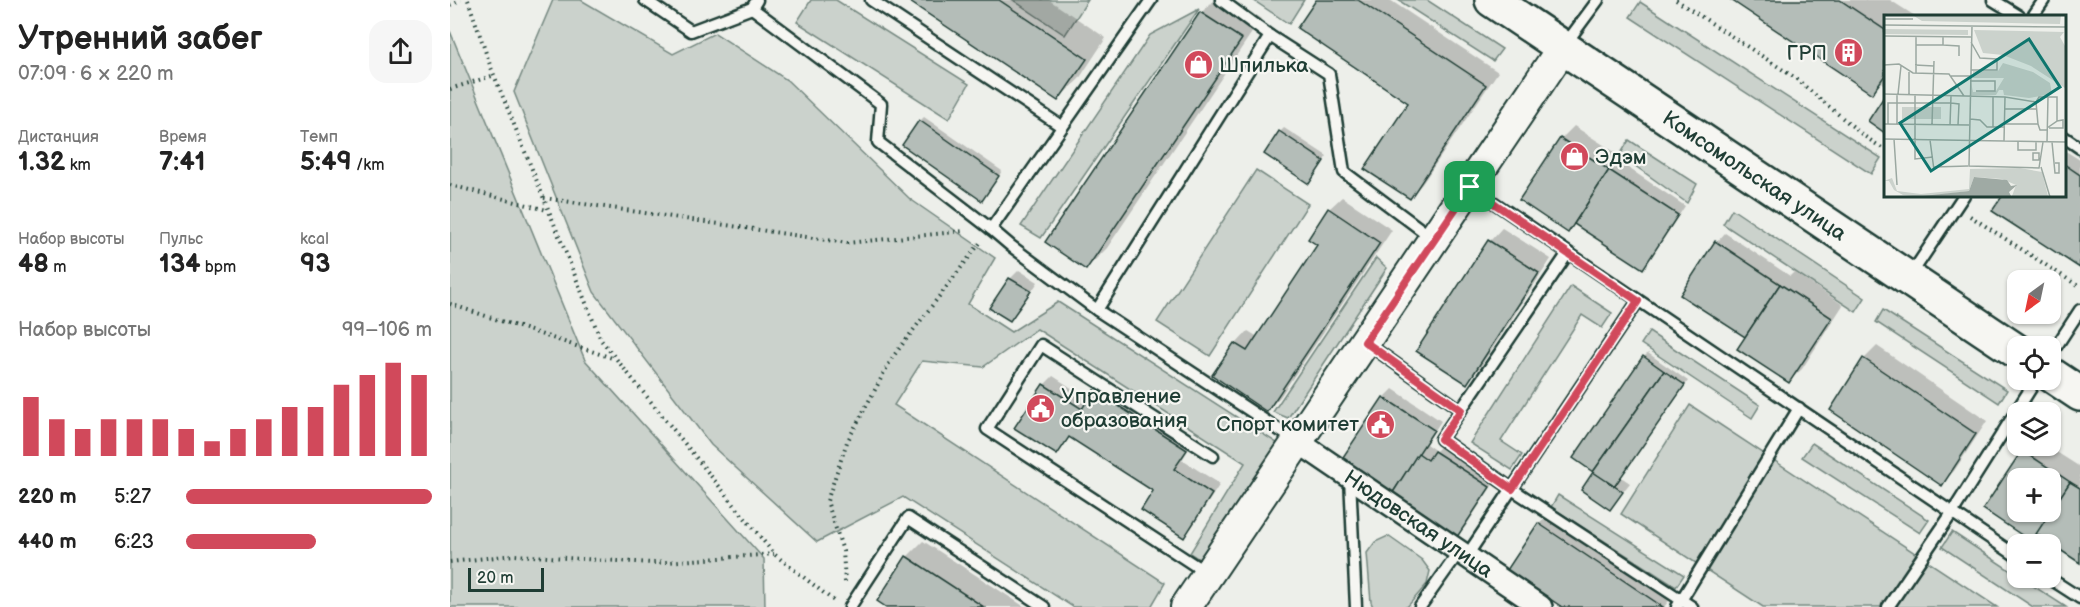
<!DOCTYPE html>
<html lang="ru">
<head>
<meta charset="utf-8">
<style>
	body { margin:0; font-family:"Balsamiq Sans",sans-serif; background:#f6f6f6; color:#222; height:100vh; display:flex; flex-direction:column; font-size:22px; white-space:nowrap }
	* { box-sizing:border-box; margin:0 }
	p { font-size:20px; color:#767676 }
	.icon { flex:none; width:33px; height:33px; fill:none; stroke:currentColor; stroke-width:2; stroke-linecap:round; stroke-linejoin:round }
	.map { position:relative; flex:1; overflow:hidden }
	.sheet { display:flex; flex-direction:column; background:#fff; width:450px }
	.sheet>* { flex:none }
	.needle { width:39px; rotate:213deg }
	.controls { position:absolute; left:1557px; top:270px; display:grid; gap:12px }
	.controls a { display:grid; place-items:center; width:54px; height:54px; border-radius:12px; background:#fff; box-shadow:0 2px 4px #0004; font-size:30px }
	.scale { position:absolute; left:18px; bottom:15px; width:76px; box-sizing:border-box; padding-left:6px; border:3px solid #1f3d34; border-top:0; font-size:16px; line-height:21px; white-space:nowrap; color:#1f3d34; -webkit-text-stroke:4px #f6f6f2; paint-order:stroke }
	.pin { position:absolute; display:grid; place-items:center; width:51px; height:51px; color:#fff; margin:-26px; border-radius:12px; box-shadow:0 3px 9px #0006 }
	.round { display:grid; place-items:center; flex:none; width:63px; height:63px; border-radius:18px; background:#f6f6f6 }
	.summary { display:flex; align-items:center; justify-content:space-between; height:102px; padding:0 18px }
	h1 { font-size:33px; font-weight:700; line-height:45px }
	.metrics { display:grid; grid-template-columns:repeat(3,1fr); gap:9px; height:102px; padding:6px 18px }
	.metrics div { display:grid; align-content:center }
	.metrics b { font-size:26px; font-weight:700 }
	.metrics small { font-size:16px; font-weight:400 }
	.metrics p { font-size:16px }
	.chart { height:168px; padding:12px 18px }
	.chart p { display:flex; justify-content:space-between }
	.chart svg { width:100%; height:108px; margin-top:6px; stroke:#d1495b; stroke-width:6 }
	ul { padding:0 18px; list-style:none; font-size:20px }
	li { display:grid; grid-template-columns:96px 72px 1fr; align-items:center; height:45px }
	li i { height:15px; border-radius:8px; background:#d1495b }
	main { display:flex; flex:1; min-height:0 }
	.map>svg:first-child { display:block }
	.green { fill:#cbd2cc; stroke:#758880; stroke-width:1.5 }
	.shadow { fill:#0003; fill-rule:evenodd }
	.building { fill:#b4bdb8; stroke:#1f3d34; stroke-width:1.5; fill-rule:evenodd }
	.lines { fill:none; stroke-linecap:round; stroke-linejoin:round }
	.lane-casing { stroke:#1f3d34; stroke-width:15 }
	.street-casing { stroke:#1f3d34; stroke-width:26 }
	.secondary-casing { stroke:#1f3d34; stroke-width:34 }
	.primary-casing { stroke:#1f3d34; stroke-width:38 }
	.path { stroke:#1f3d34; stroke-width:4; stroke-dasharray:1.5 4.5; stroke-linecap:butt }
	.lane { stroke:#f6f6f2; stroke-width:10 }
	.street { stroke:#f6f6f2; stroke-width:21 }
	.secondary { stroke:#f6f6f2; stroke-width:30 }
	.primary { stroke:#f6f6f2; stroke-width:33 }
	.route-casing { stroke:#fff; stroke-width:12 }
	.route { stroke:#d1495b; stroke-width:8 }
	.labels { text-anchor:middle; stroke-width:4.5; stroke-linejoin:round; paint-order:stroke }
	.poi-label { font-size:21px; fill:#1f3d34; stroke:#f6f6f2; text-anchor:start }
	.street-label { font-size:21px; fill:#1f3d34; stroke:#f6f6f2 }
	.inset-road { fill:none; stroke:#9ba8a1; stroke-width:1.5 }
	.view { fill:#0f766e; fill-opacity:0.15; stroke:#0f766e; stroke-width:3 }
	.inset-edge { fill:none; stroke:#1f3d34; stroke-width:3 }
</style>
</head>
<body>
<main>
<section class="sheet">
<div class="summary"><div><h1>Утренний забег</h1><p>07:09 · 6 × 220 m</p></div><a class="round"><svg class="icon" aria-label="share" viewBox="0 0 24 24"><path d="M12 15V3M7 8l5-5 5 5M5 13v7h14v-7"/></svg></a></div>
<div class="metrics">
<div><p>Дистанция</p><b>1.32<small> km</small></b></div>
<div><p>Время</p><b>7:41</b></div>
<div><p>Темп</p><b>5:49<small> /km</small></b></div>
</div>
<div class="metrics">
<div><p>Набор высоты</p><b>48<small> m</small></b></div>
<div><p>Пульс</p><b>134<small> bpm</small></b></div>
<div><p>kcal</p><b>93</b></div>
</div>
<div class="chart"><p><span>Набор высоты</span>99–106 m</p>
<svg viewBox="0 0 160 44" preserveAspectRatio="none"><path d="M5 44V20M15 44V29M25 44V33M35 44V29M45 44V29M55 44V29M65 44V33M75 44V38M85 44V33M95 44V29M105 44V24M115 44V24M125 44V15M135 44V11M145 44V6M155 44V11"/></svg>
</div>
<ul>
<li><b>220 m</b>5:27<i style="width:100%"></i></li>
<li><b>440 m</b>6:23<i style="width:53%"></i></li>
</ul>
</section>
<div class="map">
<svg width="1630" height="607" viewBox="0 0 1630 607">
	<rect width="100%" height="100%" fill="#edefea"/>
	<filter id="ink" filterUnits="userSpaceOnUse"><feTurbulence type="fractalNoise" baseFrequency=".0167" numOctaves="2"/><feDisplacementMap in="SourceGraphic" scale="12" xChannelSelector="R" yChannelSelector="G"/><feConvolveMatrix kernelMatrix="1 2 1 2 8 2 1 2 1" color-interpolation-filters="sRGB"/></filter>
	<g filter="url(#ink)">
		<g class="green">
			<polygon points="103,0 131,0 223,54 265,33 337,80 460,199 545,258 518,304 561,332 608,302 830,445 755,563 740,553 795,463 587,329 533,367 472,361 444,405 715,583 701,607 623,607 453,497 367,542 261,445 144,292 64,92"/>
			<polygon points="361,0 386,0 519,84 499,119 347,22"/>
			<polygon points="563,0 638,0 615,35"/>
			<polygon points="803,0 854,0 839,24"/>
			<polygon points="948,0 977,0 1052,49 1043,61"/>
			<polygon points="1190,2 1431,158 1421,174 1180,17"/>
			<polygon points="749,9 591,238 571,226 700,35"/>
			<polygon points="0,31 135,360 314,559 315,607 0,607"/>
			<polygon points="1179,140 1247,184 1237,203 1170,155"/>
			<polygon points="806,170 858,204 760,356 707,322"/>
			<polygon points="1282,209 1415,298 1406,312 1273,224"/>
			<polygon points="926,258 937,268 838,418 823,412"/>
			<polygon points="1121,286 1162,313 1152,328 1132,315 1051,441 1072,455 1062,470 1020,443"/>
			<polygon points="1433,310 1557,390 1549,403 1426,322"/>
			<polygon points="1199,332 1310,405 1302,418 1191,344"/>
			<polygon points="1240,405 1547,607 1313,607 1171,514"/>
			<polygon points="1362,443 1479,520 1470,533 1352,457"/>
			<polygon points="1108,495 1234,575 1226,587 1101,507"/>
			<polygon points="1502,532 1567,575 1568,578 1571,578 1616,607 1583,607 1492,547"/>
			<polygon points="938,536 972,560 980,571 977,584 957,607 923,607 921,602 917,553 925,542"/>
		</g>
		<g class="shadow">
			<polygon points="460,0 599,0 656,38 629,79 608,99"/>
			<polygon points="764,0 783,0 811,19 657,248 636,269 597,242 751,13"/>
			<polygon points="867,0 940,0 1048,72 972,184 960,197 960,103"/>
			<polygon points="1284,0 1440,0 1465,16 1435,16 1435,85 1432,82 1422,92"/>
			<polygon points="474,117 552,171 536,195 470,121"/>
			<polygon points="1124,126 1171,156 1168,161 1235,206 1201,258 1193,267 1126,223 1118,231 1071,199 1111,139"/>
			<polygon points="834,128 877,156 859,182 830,132"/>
			<polygon points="1614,150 1630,160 1630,266 1554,195 1614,195"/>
			<polygon points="892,197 942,230 830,397 817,410 765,375 786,344 798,331 808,337 869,245 879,209"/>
			<polygon points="1052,228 1101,259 1029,369 1017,382 968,351 1040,241"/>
			<polygon points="1275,233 1340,276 1344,272 1393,305 1352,369 1339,381 1267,242"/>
			<polygon points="569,270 588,282 569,310 560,319 560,279"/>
			<polygon points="1427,346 1537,421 1504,471 1491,484 1414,359"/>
			<polygon points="1198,353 1238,381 1171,477 1180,483 1160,508 1145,472 1194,357"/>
			<polygon points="603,376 640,400 654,382 744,440 732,460 770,484 742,527 734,536 705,491 621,436 607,453 594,385"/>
			<polygon points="943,389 991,421 976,444 986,451 994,443 1047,478 1016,526 1007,535 934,398"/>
			<path d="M1578,446H1597L1630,467V561L1588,533L1535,509ZM1568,478H1600V512H1568Z"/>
			<polygon points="1098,516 1221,598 1214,607 1115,607 1089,524"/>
			<polygon points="473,541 575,607 438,607 457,557"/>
		</g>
		<g class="building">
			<polygon points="457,0 549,0 637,59 608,101"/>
			<polygon points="866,0 908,0 1036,85 960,199 914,169 958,103 847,28"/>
			<polygon points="1281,0 1390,0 1435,30 1435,75 1422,94"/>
			<polygon points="750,12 792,39 636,270 595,242"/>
			<polygon points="1435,95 1435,133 1418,121"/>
			<polygon points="469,120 549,176 532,201 452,145"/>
			<polygon points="829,131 874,161 859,184 814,154"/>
			<polygon points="1110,138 1159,170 1118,233 1069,200"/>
			<polygon points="1614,164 1630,175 1630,268 1542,211 1553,195 1614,195"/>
			<polygon points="1159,170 1228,215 1193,269 1124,224"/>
			<polygon points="878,208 930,243 817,412 762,375 784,343 797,351 867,245 858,239"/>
			<polygon points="1038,240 1089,273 1017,384 966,351"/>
			<polygon points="1265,241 1330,284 1295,337 1230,295"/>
			<polygon points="559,278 581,291 560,321 539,308"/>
			<polygon points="1330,284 1382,318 1339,383 1287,349"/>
			<polygon points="1193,356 1214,371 1143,472 1123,458"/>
			<polygon points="1413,358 1526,434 1492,486 1380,410"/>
			<polygon points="1214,371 1235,385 1164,487 1143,472"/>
			<polygon points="593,384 632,409 644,390 737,450 724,469 762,494 734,538 691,510 703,491 619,437 607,455 564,428"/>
			<polygon points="933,397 984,430 942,494 891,460"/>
			<path d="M1572,450L1620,482L1582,542L1533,509ZM1568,478H1600V512H1568Z"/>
			<polygon points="984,451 1040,487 1007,537 942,494 968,453 978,460"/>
			<polygon points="1143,472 1173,492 1160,510 1131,490"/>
			<polygon points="1620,482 1630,488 1630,563 1586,534"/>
			<polygon points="1088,523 1213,607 1112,607 1057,570"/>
			<polygon points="456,556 534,607 436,607 427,601"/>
		</g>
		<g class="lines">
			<defs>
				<g id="lane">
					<polyline points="195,0 241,31 302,8 307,0"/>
					<polyline points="421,0 611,126"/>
					<polyline points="701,0 541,229 561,246 647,310 846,441"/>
					<polyline points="771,0 820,36 879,74 894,172 981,237"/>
					<polyline points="1543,0 1569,16"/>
					<polyline points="302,8 431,104 428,142 541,229"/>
					<polyline points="1583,16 1594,0"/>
					<polyline points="1114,46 1148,0"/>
					<polyline points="1614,137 1630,148"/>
					<polyline points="1021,187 1568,557"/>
					<polyline points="1118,253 991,439 1062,489 1242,607"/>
					<polyline points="1460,276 1514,195"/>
					<polyline points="647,310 820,36"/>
					<polyline points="915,342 1011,410"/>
					<polyline points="1600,356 1630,310"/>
					<polyline points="900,478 906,607"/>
					<polyline points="1016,557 1188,301"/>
					<polyline points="758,574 537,429 591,345 763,456"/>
					<polyline points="1599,578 1630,598"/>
					<polyline points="400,607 458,518 594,607"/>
					<polyline points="970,607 1009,552"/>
					<polyline points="1227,607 1349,408"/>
					<polyline points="1438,607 1502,513 1586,380"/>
				</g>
				<g id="street">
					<path id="s1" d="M847,441L1091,607"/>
				</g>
				<polyline id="secondary" points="736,607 1113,47"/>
				<g id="primary">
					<path id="s2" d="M1042,0L1568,352"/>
					<polyline points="1600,374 1630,394"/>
				</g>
			</defs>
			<use href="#lane" class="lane-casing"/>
			<use href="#street" class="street-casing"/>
			<use href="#secondary" class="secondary-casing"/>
			<use href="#primary" class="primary-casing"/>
			<g class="path">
				<polyline points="18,0 40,65 151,340 324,554 384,601"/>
				<polyline points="1226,0 1344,77 1414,136 1435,150"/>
				<polyline points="0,5 11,0"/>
				<polyline points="0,89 45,75"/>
				<polyline points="0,185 97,210"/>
				<polyline points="94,198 397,243 515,231"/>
				<polyline points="1520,216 1630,287"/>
				<polyline points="0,304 165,359"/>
				<polyline points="0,562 64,555 203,563 324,554"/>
				<polyline points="395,582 393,551 377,501 397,442 442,358 530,243"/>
			</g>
			<use href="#lane" class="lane"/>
			<use href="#street" class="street"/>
			<use href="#secondary" class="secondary"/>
			<use href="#primary" class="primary"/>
		</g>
	</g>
	<g class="lines" filter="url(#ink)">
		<defs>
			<polygon id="route" points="1020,187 1188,301 1062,489 991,439 1011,410 915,342"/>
		</defs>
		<use href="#route" class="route-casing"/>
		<use href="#route" class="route"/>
	</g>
	<defs>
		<symbol id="building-disc" viewBox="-11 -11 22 22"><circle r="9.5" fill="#d1495b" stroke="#f6f6f2"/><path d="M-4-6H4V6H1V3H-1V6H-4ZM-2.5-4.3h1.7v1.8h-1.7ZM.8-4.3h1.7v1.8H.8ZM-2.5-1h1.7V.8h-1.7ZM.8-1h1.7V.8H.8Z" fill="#fff"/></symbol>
		<symbol id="shop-disc" viewBox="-11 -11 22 22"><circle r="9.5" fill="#d1495b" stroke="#f6f6f2"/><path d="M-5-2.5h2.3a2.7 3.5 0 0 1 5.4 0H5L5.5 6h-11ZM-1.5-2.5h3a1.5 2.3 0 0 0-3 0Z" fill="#fff"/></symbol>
		<symbol id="civic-disc" viewBox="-11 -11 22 22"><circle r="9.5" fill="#d1495b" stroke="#f6f6f2"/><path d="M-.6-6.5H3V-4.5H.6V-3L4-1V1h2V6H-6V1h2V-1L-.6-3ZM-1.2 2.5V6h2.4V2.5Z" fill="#fff"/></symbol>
	</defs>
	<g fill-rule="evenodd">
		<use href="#building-disc" x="1382" y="36" width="33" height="33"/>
		<use href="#shop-disc" x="732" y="48" width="33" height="33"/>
		<use href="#shop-disc" x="1108" y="140" width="33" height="33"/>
		<use href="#civic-disc" x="574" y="392" width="33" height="33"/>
		<use href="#civic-disc" x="914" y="408" width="33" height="33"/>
	</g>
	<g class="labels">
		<g class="poi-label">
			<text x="1377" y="60" text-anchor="end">ГРП</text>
			<text x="769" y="72">Шпилька</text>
			<text x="1145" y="164">Эдэм</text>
			<text x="611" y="403">Управление<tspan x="611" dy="24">образования</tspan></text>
			<text x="909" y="431" text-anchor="end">Спорт комитет</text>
		</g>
		<g class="street-label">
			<text dy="7" stroke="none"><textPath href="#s2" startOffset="316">Комсомольская улица</textPath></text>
			<text dy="7" stroke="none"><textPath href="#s1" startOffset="147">Нюдовская улица</textPath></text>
		</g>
	</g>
	<g transform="translate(1434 15)">
		<rect width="182" height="182" fill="#edefea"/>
		<path d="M177,0L176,9L38,6L30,1ZM0,14L84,15V20L0,19ZM90,15L180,17L176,22L181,31V73L147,51L119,40L99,38ZM119,48L149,57L166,68L168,79L145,83L120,80L119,75H115L112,80H87V67L89,77L112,76L120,63H89V56H114ZM18,92H57V104H18ZM136,153L158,157L164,181H128L132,170L118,164L90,162L85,176L38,182L19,180L10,175L5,166H0L8,163L13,176L37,179L85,174L86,154Z" fill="#cbd2cc"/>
		<path d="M90,162L123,165L127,171L133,170L125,177L127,181H39L85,176Z" fill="#9faaa4"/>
		<path class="inset-road" d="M0,4H29M0,10L182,12M88,11L85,151L155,153L159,127M0,21L87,22M32,22V30H59V22M32,30V58M59,30L75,31V41M0,50L15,49L29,58L65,59L80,81M31,50L50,51M87,55H113V44L96,43L87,27M67,61H86M86,66H111V76H92M0,79L121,82L120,126M14,79L17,51M25,80V57M31,80V144L49,142M109,81V112M121,82L152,87M121,94H152M86,104L96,105L103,112H120M0,109L85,110M4,109V88H67L75,89L74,110M13,109V79M48,109L50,46M120,109H154M66,110L67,81M163,113L173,106V82H164M165,113H179V105L173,106M163,115H156L154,109L152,87L155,82H164L163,127M0,124L182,127M10,124L13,170M46,125L50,155M134,126V135H152V127M168,127L171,158H175V148H171M149,138H155V145H149ZM50,152L84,151M157,152L166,182"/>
		<path class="view" d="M145,24L176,72L47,156L16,108Z"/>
		<rect width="182" height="182" class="inset-edge"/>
	</g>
</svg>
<div class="controls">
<a><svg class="needle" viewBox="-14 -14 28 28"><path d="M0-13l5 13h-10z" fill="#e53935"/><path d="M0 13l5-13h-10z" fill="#767676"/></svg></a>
<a><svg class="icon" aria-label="locate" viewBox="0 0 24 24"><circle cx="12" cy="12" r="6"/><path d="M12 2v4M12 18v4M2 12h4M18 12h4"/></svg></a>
<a><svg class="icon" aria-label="layers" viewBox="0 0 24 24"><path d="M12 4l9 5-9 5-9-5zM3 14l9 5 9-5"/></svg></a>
<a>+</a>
<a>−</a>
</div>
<div class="scale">20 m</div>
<div class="pin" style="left:1020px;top:187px;background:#1e9e55"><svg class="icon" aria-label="arrive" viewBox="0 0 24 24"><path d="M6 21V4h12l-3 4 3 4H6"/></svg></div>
</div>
</main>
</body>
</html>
